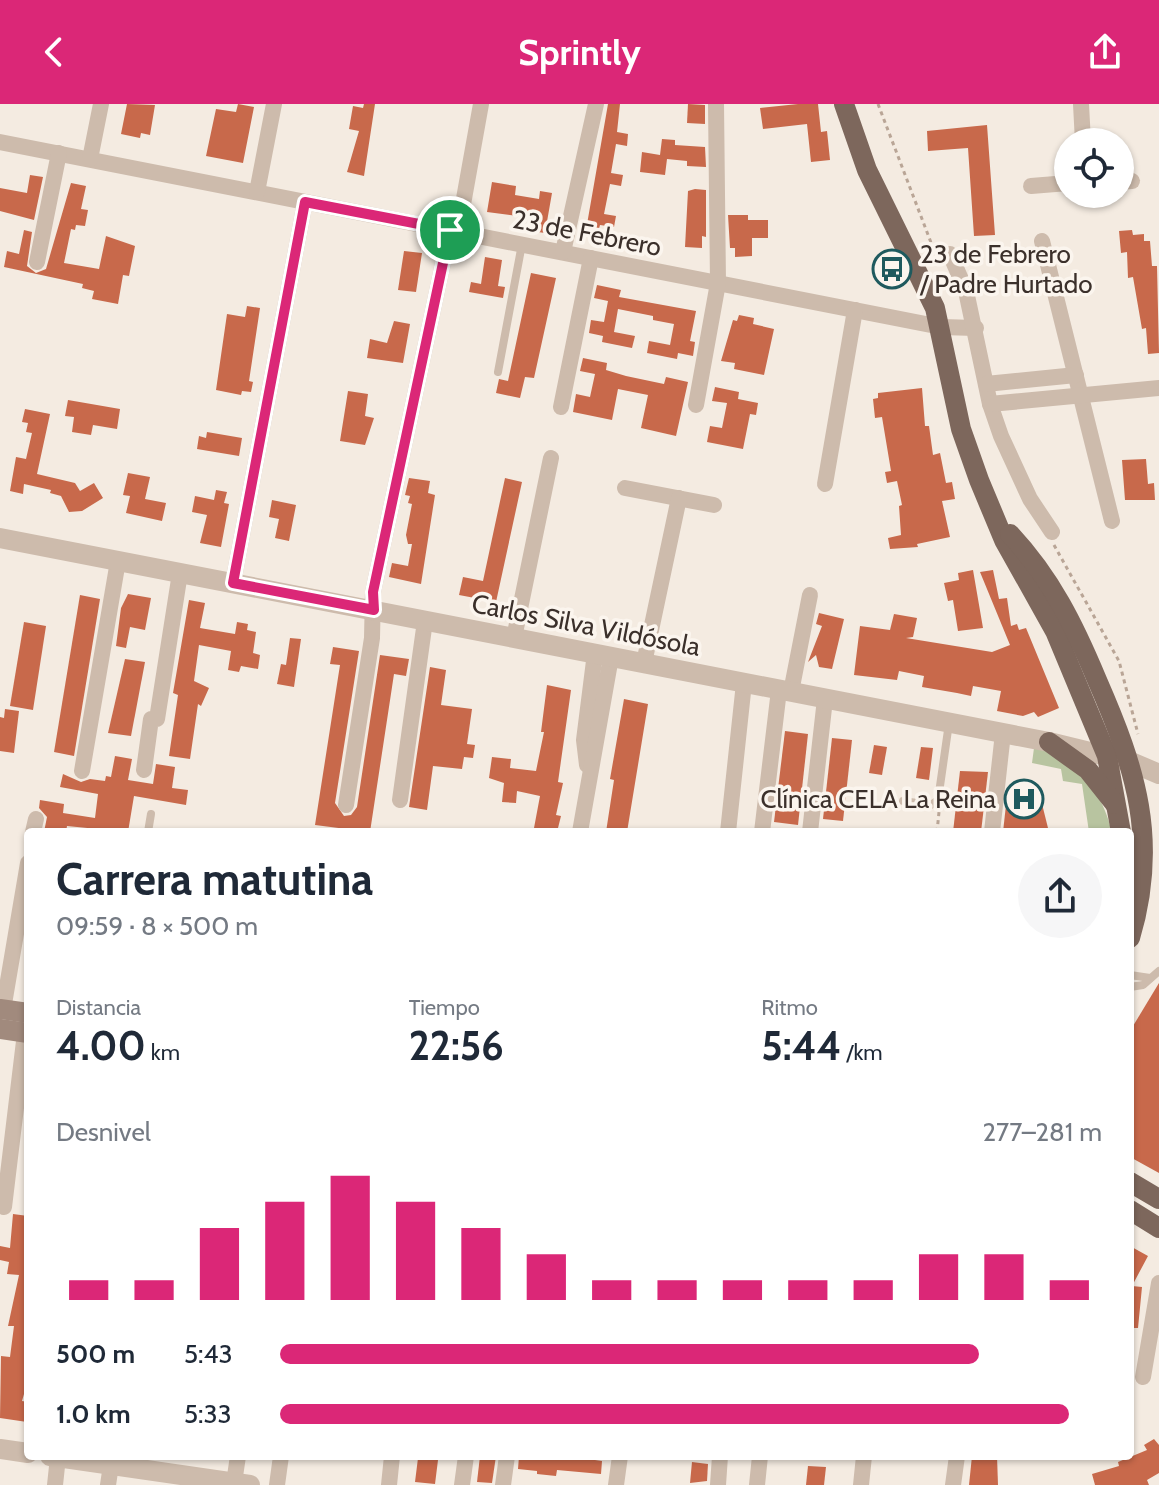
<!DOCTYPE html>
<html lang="es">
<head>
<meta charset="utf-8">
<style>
	body { margin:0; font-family:Cabin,sans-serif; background:#f6f6f7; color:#1f2937; height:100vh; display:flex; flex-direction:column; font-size:30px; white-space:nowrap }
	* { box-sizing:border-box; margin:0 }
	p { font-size:26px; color:#747a83 }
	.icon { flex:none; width:44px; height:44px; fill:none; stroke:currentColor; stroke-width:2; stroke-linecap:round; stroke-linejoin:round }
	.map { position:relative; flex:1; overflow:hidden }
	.panel { position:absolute; left:24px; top:724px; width:1110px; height:632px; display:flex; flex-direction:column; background:#fff; border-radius:8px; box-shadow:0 2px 6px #0004 }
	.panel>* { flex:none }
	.tools { position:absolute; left:1054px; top:24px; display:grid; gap:16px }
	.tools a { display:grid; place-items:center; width:80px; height:80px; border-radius:50%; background:#fff; box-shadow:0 2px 6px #0004; font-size:40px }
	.pin { position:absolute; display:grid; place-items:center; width:68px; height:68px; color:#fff; margin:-34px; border:4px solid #fff; border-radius:50%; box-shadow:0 2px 8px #0007 }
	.round { display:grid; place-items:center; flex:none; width:84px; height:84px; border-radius:42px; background:#f6f6f7 }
	.headline { display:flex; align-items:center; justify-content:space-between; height:136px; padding:0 32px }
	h1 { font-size:44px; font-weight:800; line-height:60px }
	.figures { display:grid; grid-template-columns:repeat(3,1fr); gap:12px; height:136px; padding:8px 32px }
	.figures div { display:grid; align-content:center }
	.figures b { font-size:40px; font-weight:800 }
	.figures small { font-size:22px; font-weight:400 }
	.figures p { font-size:22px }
	.chart { height:224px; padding:16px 32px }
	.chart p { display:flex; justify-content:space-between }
	.chart svg { width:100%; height:144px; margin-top:8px; stroke:#db2777; stroke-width:6 }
	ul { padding:0 32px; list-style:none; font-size:26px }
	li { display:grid; grid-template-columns:128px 96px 1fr; align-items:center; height:60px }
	li i { height:20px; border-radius:10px; background:#db2777 }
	header { display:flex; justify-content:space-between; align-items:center; height:104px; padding:0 32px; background:#db2777; color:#fff; font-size:36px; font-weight:800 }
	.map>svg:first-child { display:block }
	.green { fill:#b8c4a0 }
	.building { fill:#c8694b }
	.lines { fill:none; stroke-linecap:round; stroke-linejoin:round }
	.path { stroke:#b9a596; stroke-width:3; stroke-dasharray:4 4; stroke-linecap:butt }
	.service { stroke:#cdbbac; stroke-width:8 }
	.minor { stroke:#cdbbac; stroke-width:16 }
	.tertiary { stroke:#cdbbac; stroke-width:20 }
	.secondary { stroke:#a18a7d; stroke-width:20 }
	.primary { stroke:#7d675c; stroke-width:20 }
	.route-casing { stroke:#fff; stroke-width:16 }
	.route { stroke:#db2777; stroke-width:10 }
	.labels { text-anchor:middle; stroke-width:7; stroke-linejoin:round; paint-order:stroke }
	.street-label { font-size:26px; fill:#3b302b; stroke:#fbf5ee }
	.poi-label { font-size:26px; fill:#3b302b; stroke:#fbf5ee; text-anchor:start }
</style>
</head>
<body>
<header><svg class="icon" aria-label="back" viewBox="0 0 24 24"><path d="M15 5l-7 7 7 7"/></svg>Sprintly<svg class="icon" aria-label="share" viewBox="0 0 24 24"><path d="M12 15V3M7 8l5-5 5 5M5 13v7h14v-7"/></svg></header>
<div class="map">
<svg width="1159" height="1381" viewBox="0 0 1159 1381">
	<rect width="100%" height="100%" fill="#f4ebe1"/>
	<path class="green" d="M1034,644C1079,654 1101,686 1112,728H1089L1082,680L1063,677L1061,665L1032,659Z"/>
	<g class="building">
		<polygon points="127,0 155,1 150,31 141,29 140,34 121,30"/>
		<polygon points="238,0 254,3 243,59 206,52 216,5 236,8"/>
		<polygon points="364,0 375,0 364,72 347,68 359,27 349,25 353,2 363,4"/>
		<polygon points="608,0 620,0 617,28 628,30 627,42 616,40 611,69 623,71 621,82 610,80 604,110 616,112 614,123 600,121 598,128 586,126"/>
		<polygon points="688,0 705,1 705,20 687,19"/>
		<polygon points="798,0 818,0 821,28 827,27 830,56 811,58 807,20 763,25 760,4"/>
		<polygon points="987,21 995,131 974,132 968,44 928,47 927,27"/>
		<polygon points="662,35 675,36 675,41 705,43 706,63 687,62 687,57 667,55 665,71 640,68 642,48 660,51"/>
		<polygon points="30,71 43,73 34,116 0,107 0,84 27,89"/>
		<polygon points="492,78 516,82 515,91 539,95 540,87 552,89 545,129 531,127 533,114 487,108"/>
		<polygon points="71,79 86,82 81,105 88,106 85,122 76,121 75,126 71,125 64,159 99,165 106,132 135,142 129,172 123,171 118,200 92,195 94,187 82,184 83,180 4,163 7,147 19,150 24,126 32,128 27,162 36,169 46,165"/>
		<polygon points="695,85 706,86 706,133 702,132 702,144 685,143 688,87"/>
		<polygon points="728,111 748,111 748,116 768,116 768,134 752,134 752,152 735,153 735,144 730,144"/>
		<polygon points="1132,126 1133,131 1144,130 1144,137 1150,137 1152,162 1157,162 1159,249 1148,250 1146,224 1142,225 1133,173 1128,174 1127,148 1121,149 1119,127"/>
		<polygon points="404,147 422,149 416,188 398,186"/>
		<polygon points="485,153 502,156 498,182 505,183 503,194 469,188 471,178 481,180"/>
		<polygon points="531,169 556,174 534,274 525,273 520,294 496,289 499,275 508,277"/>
		<polygon points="597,181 621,186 619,193 696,207 690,237 695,238 693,252 678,249 677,255 647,249 649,237 670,241 674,220 653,216 653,212 618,205 614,228 635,232 632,244 602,238 603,232 589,229 591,216 604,218 608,197 594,194"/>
		<polygon points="247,202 260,204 249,277 253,278 251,288 242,287 241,291 216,286 227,210 245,213"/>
		<polygon points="739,211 754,214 753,220 774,225 764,271 734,265 735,259 721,257 733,216 737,217"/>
		<polygon points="394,217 410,220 403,259 367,254 370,235 387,239"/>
		<polygon points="583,254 607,259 606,266 626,272 664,280 666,273 688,278 676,332 641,324 648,291 618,285 612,316 573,308 576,290 590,293 595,270 580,267"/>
		<polygon points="715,283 739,288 738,295 758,299 756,311 750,310 743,345 707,338 710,322 722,324 727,299 712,297"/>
		<polygon points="922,284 925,322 929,322 933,351 940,349 946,379 952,378 955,395 942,397 950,433 917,440 918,443 890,445 888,434 901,431 899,402 902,401 897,377 887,379 885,368 891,367 882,313 875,314 873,295 878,294 878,289"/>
		<polygon points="348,287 368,290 365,312 374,314 365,341 340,337"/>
		<polygon points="68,296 120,305 117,325 93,321 91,331 72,328 74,313 65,312"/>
		<polygon points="25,305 50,310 37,370 75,379 80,387 94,379 103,394 82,407 69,408 61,392 50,389 51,386 24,380 23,390 10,387 16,353 26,355 32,329 26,328 28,319 22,318"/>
		<polygon points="207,328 242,334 239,352 197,345 199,332 206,334"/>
		<polygon points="1146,355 1148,380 1154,379 1155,396 1125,396 1122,356"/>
		<polygon points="128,369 150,373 145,395 166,399 162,417 126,409 130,392 123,391"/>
		<polygon points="409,374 430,377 428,389 435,391 421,480 389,473 392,459 408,462 412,440 408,440 406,431 412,400 408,399 410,392 405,391"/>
		<polygon points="505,374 522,378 496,498 459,491 463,473 483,477"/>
		<polygon points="216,386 227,388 224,399 229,400 221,443 200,439 207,411 192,408 195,392 214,396"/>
		<polygon points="272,396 296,401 289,437 275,434 279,415 269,413"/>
		<polygon points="973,466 983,524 958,527 953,496 948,497 944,479 959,476 958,469"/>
		<polygon points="993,466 999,495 1007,494 1011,522 1017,520 1019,526 1026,524 1059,604 1038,613 1034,608 1023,612 997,607 1001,587 973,582 971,592 957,589 922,583 924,572 899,567 897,576 854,571 860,522 890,526 894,510 917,514 913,533 906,534 992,548 1010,541 980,468"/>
		<polygon points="128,490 151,494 145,526 130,523 126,544 116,542 121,504"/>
		<polygon points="80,491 100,495 74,652 54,648"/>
		<polygon points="189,496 205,499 200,524 235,530 237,518 248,520 247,526 256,528 253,549 260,551 258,565 241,562 239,568 228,566 231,547 199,541 194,577 209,584 201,602 198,600 190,655 169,652 178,591 173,589"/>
		<polygon points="819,509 844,515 832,565 819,563 816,551 808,558 822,522 816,520"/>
		<polygon points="24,518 46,522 33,606 10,602"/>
		<polygon points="290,534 301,535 294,583 277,580 281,560 286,561"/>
		<polygon points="333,543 359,547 335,699 344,712 351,711 357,703 380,551 409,555 406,572 394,570 370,728 315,721 340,561 330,560"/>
		<polygon points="125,555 145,558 131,632 108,629"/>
		<polygon points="430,563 446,566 441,601 472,605 467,640 475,641 473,654 464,653 462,665 433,662 427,706 409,703"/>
		<polygon points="547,581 571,586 558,678 563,679 556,711 561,712 557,728 534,724 540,692 517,687 516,699 502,698 504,679 489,674 492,653 511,655 510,664 536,667 544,628 541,628"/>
		<polygon points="624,595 648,600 627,728 606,728 614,676 610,675"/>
		<polygon points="5,605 19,607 14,649 0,647 0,613 4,614"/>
		<polygon points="785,627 808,630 798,721 774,718"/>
		<polygon points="832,634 852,636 843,717 823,715"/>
		<polygon points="874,641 887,643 882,671 869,669"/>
		<polygon points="921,643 933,644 929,676 916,674"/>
		<polygon points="115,652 132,655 128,676 153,680 156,660 175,663 172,684 188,686 186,701 134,692 128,728 67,722 66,728 44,728 47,713 39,704 40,696 64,700 63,709 95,714 98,690 60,683 63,670 81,678 90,675 105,677 106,672 111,673"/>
		<polygon points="960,667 988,668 981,728 953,728"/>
		<polygon points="1008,683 1039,688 1049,728 1003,728"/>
		<polygon points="1159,879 1159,1069 1130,1053 1130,927"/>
		<polygon points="13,1110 28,1112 25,1250 28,1250 28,1276 22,1297 28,1298 27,1318 0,1314 1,1252 10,1253 14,1222 8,1222 19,1171 7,1170 9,1158 0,1156 0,1142 10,1144"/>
		<polygon points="1130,1142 1148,1152 1132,1182 1142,1183 1138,1224 1130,1224"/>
		<polygon points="1154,1335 1159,1341 1159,1369 1147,1376 1149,1381 1095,1381 1092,1370 1119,1362 1118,1358 1147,1346 1144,1341"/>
		<polygon points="480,1352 496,1352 492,1379 477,1378"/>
		<polygon points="519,1352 596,1352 595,1356 602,1357 601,1370 557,1366 556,1372 537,1370 537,1367 518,1365"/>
		<polygon points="972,1352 997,1352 998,1381 969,1381"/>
		<polygon points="418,1354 438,1356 435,1380 415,1378"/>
		<polygon points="692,1358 708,1360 707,1377 690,1379"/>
		<polygon points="808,1362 826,1363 824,1381 806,1381"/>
	</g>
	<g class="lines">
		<g class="path">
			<polyline points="878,0 935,149"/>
			<polyline points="1054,441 1119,557 1138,630"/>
			<polyline points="937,728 939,708"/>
		</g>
		<g class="service">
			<polyline points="498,268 522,140"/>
			<polyline points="903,697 931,701 938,696 949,619"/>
			<polyline points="148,728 151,710"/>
			<polyline points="1130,871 1150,874"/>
			<polyline points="1130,883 1143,881 1159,867"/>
		</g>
		<g class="minor">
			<polyline points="1081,0 1083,38"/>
			<polyline points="0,38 941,223 976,224"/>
			<polyline points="90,55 101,0"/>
			<polyline points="1120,78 1132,77"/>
			<polyline points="1031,82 1068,79"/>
			<polyline points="257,88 274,0"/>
			<polyline points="458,128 481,0"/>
			<polyline points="1042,137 1112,417"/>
			<polyline points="563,148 596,0"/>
			<polyline points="950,150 966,187 990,300 1001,332 1030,395 1052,428"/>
			<polyline points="37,158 59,49"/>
			<polyline points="986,280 1076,271"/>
			<polyline points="990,300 1159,284"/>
			<polyline points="696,301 718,179 716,0"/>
			<polyline points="561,303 591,154"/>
			<polyline points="825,380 855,206"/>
			<polyline points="625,384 714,401"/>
			<polyline points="233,479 305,98"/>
			<polyline points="514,534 551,354"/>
			<polyline points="644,559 679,394"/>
			<polyline points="791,588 810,491"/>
			<polyline points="587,661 584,636 595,549"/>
			<polyline points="144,666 151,615 157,615 180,469"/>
			<polyline points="82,667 118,457"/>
			<polyline points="400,696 425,517"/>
			<polyline points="346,701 372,534 373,488 450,126"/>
			<polyline points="33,728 36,715"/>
			<polyline points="580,728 611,553"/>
			<polyline points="728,728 744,579"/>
			<polyline points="762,728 779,586"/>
			<polyline points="810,728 825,595"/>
			<polyline points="992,728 1003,629"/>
			<polyline points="3,906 28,759"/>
			<polyline points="4,1103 25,929"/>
			<polyline points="1143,1273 1159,1179"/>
			<polyline points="234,1379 238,1352"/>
			<polyline points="55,1381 58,1353"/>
			<polyline points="108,1381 111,1361"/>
			<polyline points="277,1381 281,1352"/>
			<polyline points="389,1381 392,1352"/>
			<polyline points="462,1381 466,1352"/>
			<polyline points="503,1381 507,1352"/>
			<polyline points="616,1381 620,1352"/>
			<polyline points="718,1381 720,1352"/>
			<polyline points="757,1381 760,1352"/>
			<polyline points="861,1381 864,1352"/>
			<polyline points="953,1381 957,1352"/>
		</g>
		<g class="tertiary">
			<polyline points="0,434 1049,638 1131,658 1159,670"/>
			<polyline points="0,1345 28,1349"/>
			<polyline points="50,1352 250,1381"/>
		</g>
		<g class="secondary">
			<polyline points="0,905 28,909"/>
			<polyline points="0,925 28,929"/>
		</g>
		<g class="primary">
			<polyline points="844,0 867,66 935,204 961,325 979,376 1004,436 1055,527 1107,652 1121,728"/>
			<path d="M1010,430C1051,474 1074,521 1097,576C1136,665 1159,737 1130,834"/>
			<polyline points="1049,638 1088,666 1115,700"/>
			<polyline points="1130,1078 1159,1095"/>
			<polyline points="1130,1106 1159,1124"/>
		</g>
	</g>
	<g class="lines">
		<defs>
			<polygon id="route" points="305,98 450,126 373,488 374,506 233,479"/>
		</defs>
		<use href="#route" class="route-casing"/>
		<use href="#route" class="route"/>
	</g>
	<defs>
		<symbol id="bus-ring" viewBox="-11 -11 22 22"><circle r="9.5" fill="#fbf5ee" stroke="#1f5a5e" stroke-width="1.5"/><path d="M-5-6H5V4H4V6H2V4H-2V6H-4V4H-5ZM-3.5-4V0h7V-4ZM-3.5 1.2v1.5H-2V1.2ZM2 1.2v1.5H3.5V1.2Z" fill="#1f5a5e"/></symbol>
		<symbol id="hospital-ring" viewBox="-11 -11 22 22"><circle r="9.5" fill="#fbf5ee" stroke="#1f5a5e" stroke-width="1.5"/><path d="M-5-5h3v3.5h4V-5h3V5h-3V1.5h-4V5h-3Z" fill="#1f5a5e"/></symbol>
	</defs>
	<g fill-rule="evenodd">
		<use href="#bus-ring" x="870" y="143" width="44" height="44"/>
		<use href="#hospital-ring" x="1002" y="673" width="44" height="44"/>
	</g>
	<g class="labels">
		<g class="street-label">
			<text transform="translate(587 129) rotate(11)" y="9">23 de Febrero</text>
			<text transform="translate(586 521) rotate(11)" y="9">Carlos Silva Vildósola</text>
		</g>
		<g class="poi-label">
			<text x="920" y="159">23 de Febrero<tspan x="920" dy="30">/ Padre Hurtado</tspan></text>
			<text x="996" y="704" text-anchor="end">Clínica CELA La Reina</text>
		</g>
	</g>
</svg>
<div class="tools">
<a><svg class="icon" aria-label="locate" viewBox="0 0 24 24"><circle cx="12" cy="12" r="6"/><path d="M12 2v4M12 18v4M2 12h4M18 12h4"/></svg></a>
</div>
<div class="pin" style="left:450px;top:126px;background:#1e9e55"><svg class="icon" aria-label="arrive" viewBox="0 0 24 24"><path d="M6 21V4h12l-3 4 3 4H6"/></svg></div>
<section class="panel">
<div class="headline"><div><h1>Carrera matutina</h1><p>09:59 · 8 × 500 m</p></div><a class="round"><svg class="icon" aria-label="share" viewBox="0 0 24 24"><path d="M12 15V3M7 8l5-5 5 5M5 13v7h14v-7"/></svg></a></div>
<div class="figures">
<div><p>Distancia</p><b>4.00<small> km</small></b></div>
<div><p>Tiempo</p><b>22:56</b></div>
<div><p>Ritmo</p><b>5:44<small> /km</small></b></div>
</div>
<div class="chart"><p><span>Desnivel</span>277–281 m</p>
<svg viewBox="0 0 160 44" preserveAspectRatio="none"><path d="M5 44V38M15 44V38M25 44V22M35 44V14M45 44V6M55 44V14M65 44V22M75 44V30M85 44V38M95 44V38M105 44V38M115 44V38M125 44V38M135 44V30M145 44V30M155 44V38"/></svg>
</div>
<ul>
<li><b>500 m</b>5:43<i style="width:85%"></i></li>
<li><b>1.0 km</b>5:33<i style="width:96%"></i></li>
</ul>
</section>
</div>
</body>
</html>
